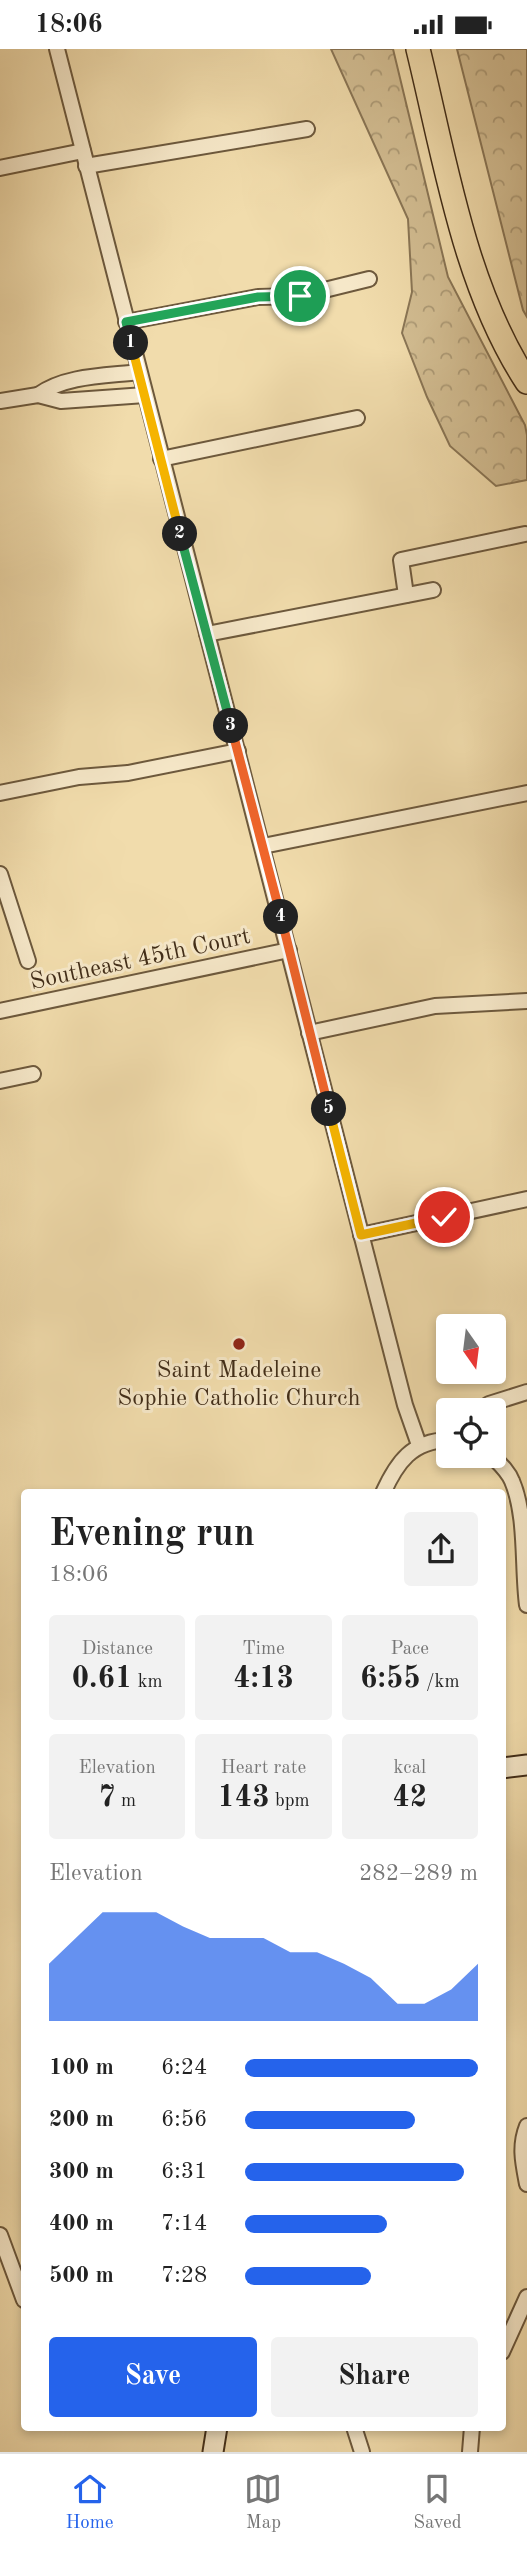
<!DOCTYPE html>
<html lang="en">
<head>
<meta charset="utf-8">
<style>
	body { margin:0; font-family:"Old Standard TT",serif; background:#f2f2f2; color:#222; height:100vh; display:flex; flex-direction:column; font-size:26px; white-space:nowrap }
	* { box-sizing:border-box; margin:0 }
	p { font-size:23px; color:#767676 }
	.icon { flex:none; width:38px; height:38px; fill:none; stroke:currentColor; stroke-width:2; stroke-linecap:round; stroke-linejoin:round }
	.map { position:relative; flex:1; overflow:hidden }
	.panel { position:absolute; left:21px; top:1440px; width:485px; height:942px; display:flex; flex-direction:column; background:#fff; border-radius:7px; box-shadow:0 4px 10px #0003 }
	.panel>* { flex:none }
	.needle { width:46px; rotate:166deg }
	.tools { position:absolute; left:436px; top:1265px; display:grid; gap:14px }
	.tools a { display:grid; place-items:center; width:70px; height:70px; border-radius:7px; background:#fff; box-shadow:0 4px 10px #0003; font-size:35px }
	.pin { position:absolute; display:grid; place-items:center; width:60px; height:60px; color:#fff; margin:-30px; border:4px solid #fff; border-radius:50%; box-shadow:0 2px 7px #0007 }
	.km { position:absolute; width:35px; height:35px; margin:-18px; border-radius:50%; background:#222; color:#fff; font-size:19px; line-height:35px; text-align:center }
	.round { display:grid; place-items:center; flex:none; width:74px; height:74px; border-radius:7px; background:#f2f2f2 }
	.headline { display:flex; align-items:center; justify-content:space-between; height:119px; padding:0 28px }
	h1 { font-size:38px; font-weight:800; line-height:52px }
	.figures { display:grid; grid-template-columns:repeat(3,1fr); gap:10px; height:119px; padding:7px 28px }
	.figures div { display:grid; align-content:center; border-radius:7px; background:#f2f2f2; text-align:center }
	.figures b { font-size:30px; font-weight:800 }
	.figures small { font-size:19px; font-weight:400 }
	.figures p { font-size:19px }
	.chart { height:196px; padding:14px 28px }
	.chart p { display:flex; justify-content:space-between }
	.chart svg { width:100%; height:126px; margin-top:7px; fill:#2563eb; opacity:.7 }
	.button { display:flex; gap:14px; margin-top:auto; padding:14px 28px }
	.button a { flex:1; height:80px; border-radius:7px; background:#2563eb; color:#fff; font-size:28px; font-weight:800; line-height:80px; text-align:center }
	.button a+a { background:#f2f2f2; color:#222 }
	ul { padding:0 28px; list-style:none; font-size:23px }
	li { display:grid; grid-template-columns:112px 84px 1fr; align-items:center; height:52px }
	li i { height:18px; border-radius:9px; background:#2563eb }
	.status { display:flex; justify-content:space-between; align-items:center; height:49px; padding:0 35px; background:#fff; direction:ltr }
	.status svg { height:19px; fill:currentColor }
	.dock { display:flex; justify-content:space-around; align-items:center; height:98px; border-top:2px solid #e0e0e0; background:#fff; font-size:19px; color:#767676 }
	.dock a { display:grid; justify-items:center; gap:4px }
	.dock .on { color:#2563eb }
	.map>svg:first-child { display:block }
	.forest { fill:url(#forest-crowns); stroke:#8a7656; stroke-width:2 }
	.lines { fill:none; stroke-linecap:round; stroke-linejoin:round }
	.street-casing { stroke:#6d593d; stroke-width:18 }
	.secondary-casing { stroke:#412d18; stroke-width:23 }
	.primary-casing { stroke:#412d18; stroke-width:26 }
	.street { stroke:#f6e8c9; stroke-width:14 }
	.secondary { stroke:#f6e8c9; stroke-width:19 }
	.primary { stroke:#f1dcac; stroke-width:23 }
	.split-1-casing { stroke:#fff; stroke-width:14 }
	.split-2-casing { stroke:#fff; stroke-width:14 }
	.split-3-casing { stroke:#fff; stroke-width:14 }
	.split-4-casing { stroke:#fff; stroke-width:14 }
	.split-5-casing { stroke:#fff; stroke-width:14 }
	.split-6-casing { stroke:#fff; stroke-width:14 }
	.split-1 { stroke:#22a559; stroke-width:9 }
	.split-2 { stroke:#f5b400; stroke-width:9 }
	.split-3 { stroke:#22a559; stroke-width:9 }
	.split-4 { stroke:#f0652b; stroke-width:9 }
	.split-5 { stroke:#f0652b; stroke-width:9 }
	.split-6 { stroke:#f5b400; stroke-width:9 }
	.poi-dot { fill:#8f2418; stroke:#f6e8c9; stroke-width:2.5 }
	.labels { text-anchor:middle; stroke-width:6; stroke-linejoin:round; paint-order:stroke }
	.street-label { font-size:24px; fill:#412d18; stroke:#f6e8c9 }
	.poi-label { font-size:24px; fill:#412d18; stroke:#f6e8c9 }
</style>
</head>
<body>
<div class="status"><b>18:06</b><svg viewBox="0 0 49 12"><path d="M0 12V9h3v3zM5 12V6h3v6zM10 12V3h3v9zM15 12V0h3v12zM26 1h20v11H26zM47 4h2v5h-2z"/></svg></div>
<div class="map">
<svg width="527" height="2403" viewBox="0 0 527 2403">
	<defs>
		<pattern id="forest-crowns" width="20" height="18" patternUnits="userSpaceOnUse" patternTransform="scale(1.75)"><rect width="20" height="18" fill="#d3be93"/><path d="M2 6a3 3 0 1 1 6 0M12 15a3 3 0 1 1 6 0" fill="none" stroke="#ad9b77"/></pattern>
	</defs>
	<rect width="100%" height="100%" fill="#f1dcac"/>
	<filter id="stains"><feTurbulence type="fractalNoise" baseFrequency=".00286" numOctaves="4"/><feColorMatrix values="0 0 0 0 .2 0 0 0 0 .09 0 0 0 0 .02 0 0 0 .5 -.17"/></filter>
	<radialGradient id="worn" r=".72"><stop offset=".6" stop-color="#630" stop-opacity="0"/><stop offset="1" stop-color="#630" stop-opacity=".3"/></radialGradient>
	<g class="forest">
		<polygon points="331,0 393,0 448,228 525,376 527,386 527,431 496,437 450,397 427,348 402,284 412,243 408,170"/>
		<polygon points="457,0 527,0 527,268 523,261"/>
	</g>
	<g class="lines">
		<defs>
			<g id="street">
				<polyline points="57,0 405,1356 419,1396"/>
				<polyline points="86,117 307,80"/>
				<polyline points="0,119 83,102"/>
				<polyline points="126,273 258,248 300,247 369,230"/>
				<path d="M38,346C66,326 106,327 139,323"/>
				<polyline points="0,352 38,346 61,352 145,346"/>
				<polyline points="161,410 357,369"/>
				<polyline points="406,546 401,511 525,485"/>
				<polyline points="207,585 433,541"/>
				<polyline points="0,744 79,728 128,724 238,702"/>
				<polyline points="263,797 527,744"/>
				<polyline points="0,825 28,912"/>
				<polyline points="0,962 289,901"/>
				<polyline points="309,984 435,957 527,952"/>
				<polyline points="0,1032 33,1025"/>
				<polyline points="361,1186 527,1150"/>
				<polyline points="478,1362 489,1355 527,1343"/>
				<path d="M492,1407C500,1415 508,1422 512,1432C527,1467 522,1518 527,1556"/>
				<path d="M383,1444C397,1413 412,1392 448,1391"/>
				<path d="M527,2077C519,2097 523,2114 527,2135"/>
				<polyline points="0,2186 24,2251"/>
				<polyline points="502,2303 527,2248"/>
				<polyline points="354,2378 362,2403"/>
				<polyline points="470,2403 472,2378"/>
			</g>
			<g id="secondary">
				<polyline points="502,1719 527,1716"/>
				<polyline points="213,2403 217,2378"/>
			</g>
			<path id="primary" d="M418,0C445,110 464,237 527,333"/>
		</defs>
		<use href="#street" class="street-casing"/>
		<use href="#secondary" class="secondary-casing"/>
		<use href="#primary" class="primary-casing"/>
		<use href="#street" class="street"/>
		<use href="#secondary" class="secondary"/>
		<use href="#primary" class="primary"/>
	</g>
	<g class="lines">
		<defs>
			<polyline id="split-1" points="131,294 126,273 258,248 300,247"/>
			<polyline id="split-2" points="131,294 180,485"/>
			<polyline id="split-3" points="180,485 231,677"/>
			<polyline id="split-4" points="231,677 281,868"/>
			<polyline id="split-5" points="281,868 329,1060"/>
			<polyline id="split-6" points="329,1060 361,1186 444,1168"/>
		</defs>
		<use href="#split-1" class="split-1-casing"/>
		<use href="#split-2" class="split-2-casing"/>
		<use href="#split-3" class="split-3-casing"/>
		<use href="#split-4" class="split-4-casing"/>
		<use href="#split-5" class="split-5-casing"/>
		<use href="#split-6" class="split-6-casing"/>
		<use href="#split-1" class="split-1"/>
		<use href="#split-2" class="split-2"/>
		<use href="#split-3" class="split-3"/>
		<use href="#split-4" class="split-4"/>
		<use href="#split-5" class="split-5"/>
		<use href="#split-6" class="split-6"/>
	</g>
	<circle class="poi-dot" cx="239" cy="1295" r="7"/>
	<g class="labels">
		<g class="street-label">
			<text transform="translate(140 909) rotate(-12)" y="8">Southeast 45th Court</text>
		</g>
		<g class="poi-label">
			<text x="239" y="1328">Saint Madeleine<tspan x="239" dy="28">Sophie Catholic Church</tspan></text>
		</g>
	</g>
	<rect width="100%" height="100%" filter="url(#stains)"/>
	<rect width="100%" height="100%" fill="url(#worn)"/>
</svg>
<div class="tools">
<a><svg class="needle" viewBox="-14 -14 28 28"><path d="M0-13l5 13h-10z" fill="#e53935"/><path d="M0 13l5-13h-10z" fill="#767676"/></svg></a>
<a><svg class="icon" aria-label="locate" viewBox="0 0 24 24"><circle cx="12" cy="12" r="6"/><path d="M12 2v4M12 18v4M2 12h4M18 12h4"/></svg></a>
</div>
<div class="pin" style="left:300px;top:247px;background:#1e9e55"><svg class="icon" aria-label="arrive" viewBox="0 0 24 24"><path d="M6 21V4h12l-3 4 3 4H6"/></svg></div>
<div class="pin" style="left:444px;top:1168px;background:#d93025"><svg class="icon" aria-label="check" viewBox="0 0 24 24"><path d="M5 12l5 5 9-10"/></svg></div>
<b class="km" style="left:131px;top:294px">1</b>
<b class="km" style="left:180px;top:485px">2</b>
<b class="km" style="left:231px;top:677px">3</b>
<b class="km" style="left:281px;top:868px">4</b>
<b class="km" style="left:329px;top:1060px">5</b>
<section class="panel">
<div class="headline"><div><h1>Evening run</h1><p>18:06</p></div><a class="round"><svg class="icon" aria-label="share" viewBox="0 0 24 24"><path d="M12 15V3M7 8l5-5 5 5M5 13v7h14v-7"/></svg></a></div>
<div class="figures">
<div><p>Distance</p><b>0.61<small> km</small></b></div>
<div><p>Time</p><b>4:13</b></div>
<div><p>Pace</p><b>6:55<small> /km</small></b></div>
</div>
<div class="figures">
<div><p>Elevation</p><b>7<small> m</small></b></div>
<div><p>Heart rate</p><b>143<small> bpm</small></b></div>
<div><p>kcal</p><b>42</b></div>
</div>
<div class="chart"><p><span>Elevation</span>282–289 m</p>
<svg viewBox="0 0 160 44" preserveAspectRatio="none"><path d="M0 44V24L10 15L20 6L30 6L40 6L50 11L60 15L70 15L80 15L90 20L100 20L110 24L120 29L130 38L140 38L150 33L160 24V44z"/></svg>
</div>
<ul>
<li><b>100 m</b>6:24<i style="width:100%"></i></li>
<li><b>200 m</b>6:56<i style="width:73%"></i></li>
<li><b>300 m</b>6:31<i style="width:94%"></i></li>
<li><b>400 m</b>7:14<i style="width:61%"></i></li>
<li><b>500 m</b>7:28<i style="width:54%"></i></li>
</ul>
<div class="button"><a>Save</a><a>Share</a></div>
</section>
</div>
<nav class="dock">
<a class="on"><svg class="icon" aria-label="home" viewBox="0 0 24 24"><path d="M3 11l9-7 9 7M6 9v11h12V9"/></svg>Home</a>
<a><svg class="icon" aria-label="map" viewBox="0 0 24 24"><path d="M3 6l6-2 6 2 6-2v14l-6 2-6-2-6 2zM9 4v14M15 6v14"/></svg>Map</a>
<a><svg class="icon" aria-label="saved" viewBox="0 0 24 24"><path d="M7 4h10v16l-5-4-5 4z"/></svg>Saved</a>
</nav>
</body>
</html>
